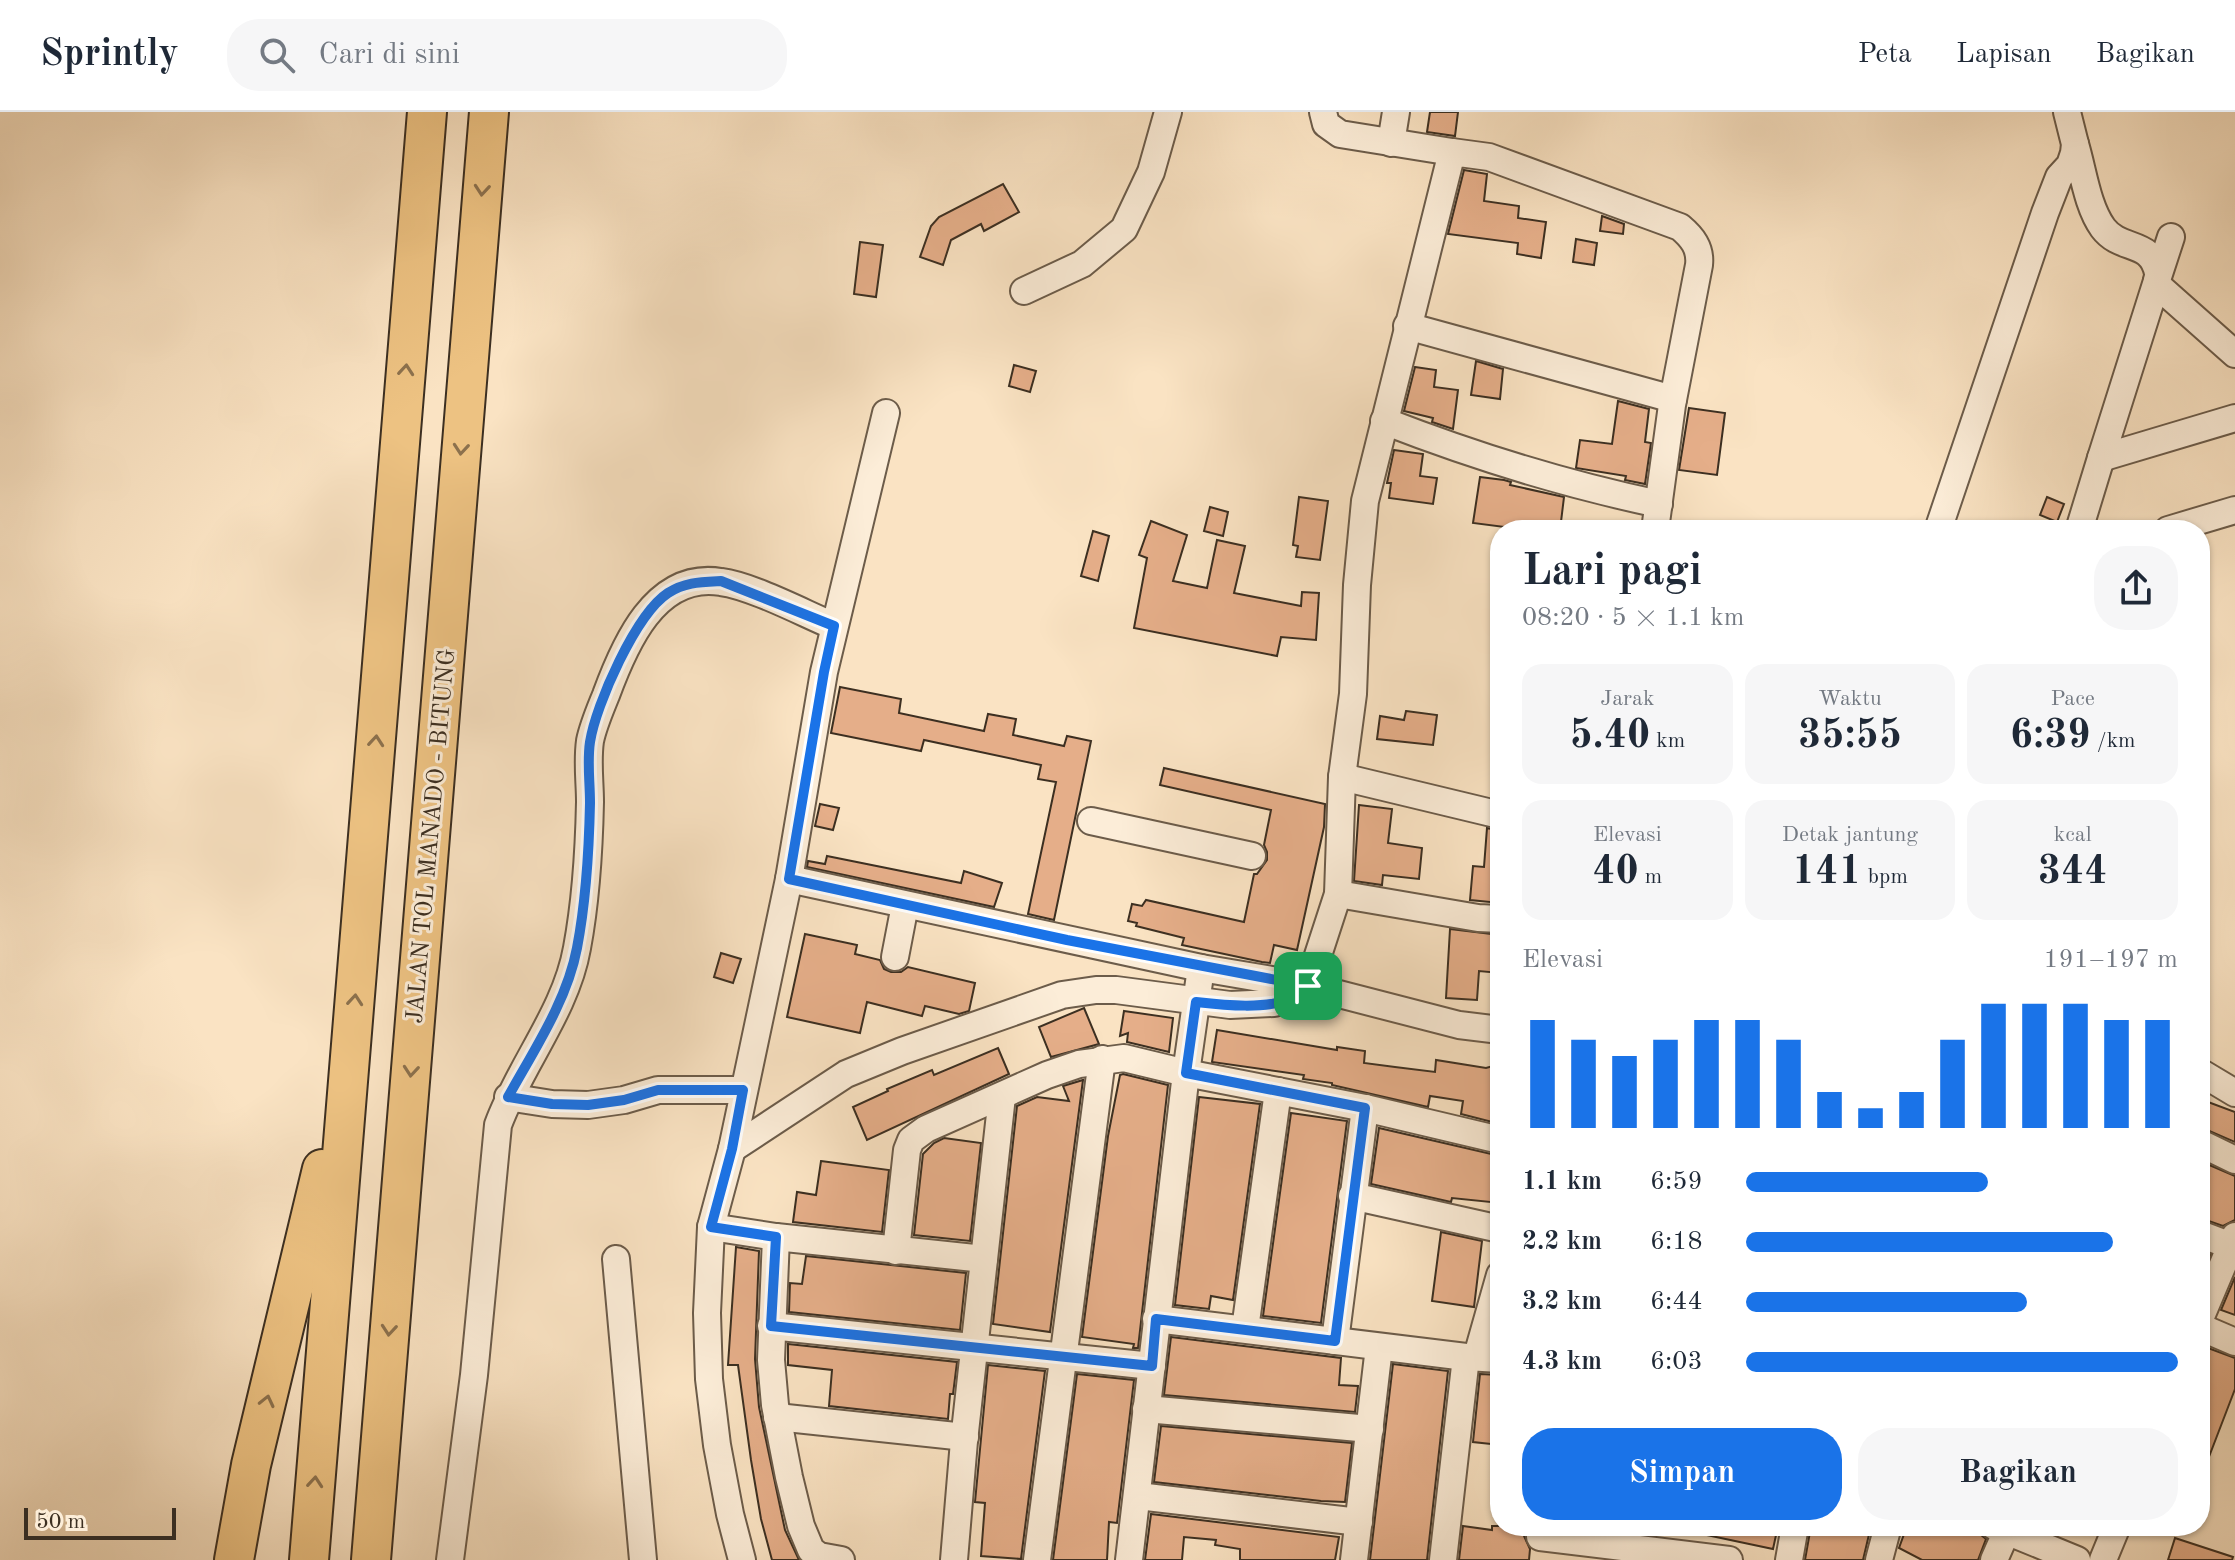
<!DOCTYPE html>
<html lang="id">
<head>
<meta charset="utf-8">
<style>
	body { margin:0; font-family:"Old Standard TT",serif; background:#f6f6f7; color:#1f2937; height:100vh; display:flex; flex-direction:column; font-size:30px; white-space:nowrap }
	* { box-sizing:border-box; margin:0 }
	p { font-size:26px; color:#747a83 }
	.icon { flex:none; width:44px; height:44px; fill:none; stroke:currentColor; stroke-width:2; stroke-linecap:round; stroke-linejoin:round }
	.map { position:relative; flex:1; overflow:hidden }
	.drawer { position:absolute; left:1490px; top:408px; width:720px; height:1016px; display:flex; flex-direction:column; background:#fff; border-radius:32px; box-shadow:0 2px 6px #0004 }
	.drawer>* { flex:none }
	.scale { position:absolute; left:24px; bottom:20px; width:152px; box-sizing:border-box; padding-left:8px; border:4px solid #3c2f21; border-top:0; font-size:22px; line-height:28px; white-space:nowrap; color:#3c2f21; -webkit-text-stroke:6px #fcedd8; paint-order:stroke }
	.pin { position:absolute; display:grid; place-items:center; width:68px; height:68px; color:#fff; margin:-34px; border-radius:16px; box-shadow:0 4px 12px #0006 }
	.round { display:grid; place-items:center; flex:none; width:84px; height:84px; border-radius:32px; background:#f6f6f7 }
	.summary { display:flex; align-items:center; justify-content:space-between; height:136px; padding:0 32px }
	h1 { font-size:44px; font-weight:600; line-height:60px }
	.figures { display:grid; grid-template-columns:repeat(3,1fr); gap:12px; height:136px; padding:8px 32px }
	.figures div { display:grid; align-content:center; border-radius:20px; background:#f6f6f7; text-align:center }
	.figures b { font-size:40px; font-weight:600 }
	.figures small { font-size:22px; font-weight:400 }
	.figures p { font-size:22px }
	.chart { height:224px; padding:16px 32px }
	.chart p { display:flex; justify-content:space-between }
	.chart svg { width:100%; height:144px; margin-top:8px; stroke:#1a73e8; stroke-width:6 }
	.action { display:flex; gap:16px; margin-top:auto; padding:16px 32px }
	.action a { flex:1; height:92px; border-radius:32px; background:#1a73e8; color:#fff; font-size:32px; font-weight:600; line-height:92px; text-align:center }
	.action a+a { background:#f6f6f7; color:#1f2937 }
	ul { padding:0 32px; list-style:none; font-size:26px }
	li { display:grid; grid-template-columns:128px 96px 1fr; align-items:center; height:60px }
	li i { height:20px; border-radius:10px; background:#1a73e8 }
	header { display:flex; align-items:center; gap:48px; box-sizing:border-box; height:112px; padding:0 40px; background:#fff; border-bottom:2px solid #e0e1e3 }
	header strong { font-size:38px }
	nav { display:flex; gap:44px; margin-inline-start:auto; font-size:28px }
	.search { width:560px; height:72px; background:#f6f6f7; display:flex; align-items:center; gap:20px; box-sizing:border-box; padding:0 28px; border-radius:32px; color:#747a83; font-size:30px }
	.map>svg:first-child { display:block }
	.building { fill:#e5ae89; stroke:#3c2f21; stroke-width:2 }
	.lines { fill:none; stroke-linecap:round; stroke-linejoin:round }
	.minor-casing { stroke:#6c5c4a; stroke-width:30 }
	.highway-casing { stroke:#3c2f21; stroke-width:42 }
	.minor { stroke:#fcedd8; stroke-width:26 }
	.highway { stroke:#edc282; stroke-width:38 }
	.oneway { stroke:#8c714d }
	.route-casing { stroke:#fff; stroke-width:16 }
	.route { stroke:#1a73e8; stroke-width:10 }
	.labels { text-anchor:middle; stroke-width:6; stroke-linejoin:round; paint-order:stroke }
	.street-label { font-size:24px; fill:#3c2f21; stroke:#fcedd8 }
</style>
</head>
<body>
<header>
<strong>Sprintly</strong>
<div class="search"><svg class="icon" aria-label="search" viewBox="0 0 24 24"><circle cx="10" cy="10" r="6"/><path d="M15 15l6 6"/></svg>Cari di sini</div>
<nav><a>Peta</a><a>Lapisan</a><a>Bagikan</a></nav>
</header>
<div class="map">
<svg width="2235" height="1448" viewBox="0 0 2235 1448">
	<rect width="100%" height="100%" fill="#fae3c3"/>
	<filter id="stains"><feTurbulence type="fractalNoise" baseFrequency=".0025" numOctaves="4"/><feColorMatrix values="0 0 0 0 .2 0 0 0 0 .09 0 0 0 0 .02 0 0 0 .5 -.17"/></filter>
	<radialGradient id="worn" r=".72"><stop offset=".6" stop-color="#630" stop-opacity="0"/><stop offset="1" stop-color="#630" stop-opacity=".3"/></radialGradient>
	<g class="building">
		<polygon points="1430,0 1458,0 1455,24 1427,20"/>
		<polygon points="1464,58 1487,62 1484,89 1519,94 1518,106 1546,110 1541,146 1517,142 1518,131 1448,122"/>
		<polygon points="1003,72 1019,100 984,119 981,112 951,128 943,153 920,145 931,114 939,105"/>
		<polygon points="1602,104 1624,112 1623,122 1600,119"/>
		<polygon points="1576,127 1597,131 1594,153 1573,150"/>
		<polygon points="860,130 883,133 876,185 854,182"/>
		<polygon points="1476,249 1503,257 1500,287 1471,283"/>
		<polygon points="1014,253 1036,259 1030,280 1009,274"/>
		<polygon points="1415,255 1436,258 1434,275 1458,278 1453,317 1432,310 1433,306 1404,299"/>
		<polygon points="1618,289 1649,297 1645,330 1651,331 1645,372 1625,368 1626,364 1576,356 1580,328 1612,332"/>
		<polygon points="1689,296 1725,301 1717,363 1679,358"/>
		<polygon points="1394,338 1423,342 1420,364 1437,366 1433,392 1389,386 1391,371 1387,371"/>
		<polygon points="1480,365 1504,368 1511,370 1510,373 1564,385 1560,418 1528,418 1473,411"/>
		<polygon points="1299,385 1328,389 1320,448 1296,445 1298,434 1293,433"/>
		<polygon points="2047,385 2064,392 2057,410 2040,403"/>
		<polygon points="1210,395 1228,400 1223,424 1204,419"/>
		<polygon points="1151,409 1187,423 1173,469 1207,476 1217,428 1245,434 1234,481 1301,494 1302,480 1319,481 1316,528 1281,525 1277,544 1134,516 1147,446 1139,443"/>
		<polygon points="1093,419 1109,424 1098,469 1081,464"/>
		<polygon points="840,575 901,587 899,601 984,619 988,602 1016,607 1013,623 1064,634 1067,624 1091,629 1054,808 1028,802 1056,670 1038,667 1041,653 924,628 921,639 831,621"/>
		<polygon points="1406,599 1437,603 1433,633 1377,627 1380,604 1404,608"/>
		<polygon points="1164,656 1325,692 1324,715 1297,838 1274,833 1270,851 1262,850 1182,833 1184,826 1136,814 1137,811 1128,809 1132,792 1142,794 1146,788 1244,810 1254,762 1257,762 1267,748 1267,740 1264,733 1271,698 1160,673"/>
		<polygon points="820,692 839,696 833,718 815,714"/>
		<polygon points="1359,693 1392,697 1388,731 1422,736 1419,767 1383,763 1382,773 1354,769"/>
		<polygon points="1487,716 1500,719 1500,791 1470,788 1473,754 1484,755"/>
		<polygon points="827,744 961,771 964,759 1002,771 994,795 807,755 808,749 825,752"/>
		<polygon points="1450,817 1500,823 1500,861 1479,859 1477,888 1446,886"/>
		<polygon points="805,822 857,833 855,842 880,848 884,857 891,860 901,860 908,855 975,871 969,899 959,902 925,894 922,904 867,890 860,921 787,905"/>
		<polygon points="721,841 741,847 733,871 714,865"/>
		<polygon points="1084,896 1099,932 1051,945 1039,915"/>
		<polygon points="1124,899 1173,906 1169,940 1127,930 1128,921 1120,924"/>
		<polygon points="1217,918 1337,938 1337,935 1365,939 1364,951 1395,955 1435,960 1436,948 1486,956 1500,952 1500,1012 1461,1002 1463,989 1430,984 1428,995 1332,973 1332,971 1303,967 1304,963 1212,950"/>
		<polygon points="998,936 1009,962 867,1028 853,995 888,979 887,977 932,958 934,963"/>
		<polygon points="1123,962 1168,973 1138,1236 1133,1236 1134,1232 1082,1225 1108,1024 1120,963"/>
		<polygon points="1083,968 1050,1220 993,1212 1017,994 1037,985 1069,989 1063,974"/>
		<polygon points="1199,985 1260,992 1233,1188 1211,1184 1209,1197 1175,1193"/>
		<polygon points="2200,987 2235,1000 2235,1030 2200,1015"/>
		<polygon points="1291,1001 1347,1009 1321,1211 1263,1204"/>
		<polygon points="1379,1016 1500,1044 1500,1091 1452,1086 1451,1090 1371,1072"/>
		<polygon points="944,1026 981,1031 970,1129 914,1123 923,1042 934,1031"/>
		<polygon points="821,1049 889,1058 882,1120 793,1110 797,1080 816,1083"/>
		<polygon points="2200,1049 2235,1064 2235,1108 2223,1114 2200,1106"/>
		<polygon points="1441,1120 1482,1129 1474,1195 1432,1189"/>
		<polygon points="736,1135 759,1139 755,1247 759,1295 785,1418 799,1448 772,1448 761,1407 751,1348 738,1253 728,1253"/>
		<polygon points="2200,1139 2210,1143 2200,1166"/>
		<polygon points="806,1144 966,1161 960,1218 789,1200 790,1171 802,1172"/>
		<polygon points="2235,1165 2235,1203 2221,1198"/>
		<polygon points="1171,1225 1341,1246 1339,1273 1358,1274 1355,1300 1164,1283"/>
		<polygon points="788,1232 957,1250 953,1282 950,1282 948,1307 829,1294 832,1258 788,1253"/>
		<polygon points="2200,1233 2235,1246 2235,1277 2202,1363"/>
		<polygon points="1393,1252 1448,1259 1427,1448 1370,1448"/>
		<polygon points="988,1253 1045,1259 1021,1447 981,1444 985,1391 975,1390"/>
		<polygon points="1077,1262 1134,1268 1117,1411 1109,1410 1107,1448 1053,1448"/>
		<polygon points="1480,1262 1500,1263 1500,1333 1473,1330"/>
		<polygon points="1161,1314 1352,1331 1345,1390 1321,1389 1154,1370"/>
		<polygon points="1151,1402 1339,1425 1335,1448 1240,1448 1240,1437 1215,1433 1216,1428 1184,1425 1182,1448 1145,1448"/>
		<polygon points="1463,1414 1492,1418 1492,1414 1529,1414 1524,1424 1530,1437 1529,1448 1459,1448"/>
		<polygon points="1698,1414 1778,1414 1773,1437 1697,1421"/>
		<polygon points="1811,1414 1871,1414 1863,1448 1805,1448"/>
		<polygon points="1907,1414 1978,1414 1981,1423 1986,1427 1978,1448 1922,1448 1899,1436"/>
		<polygon points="2175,1426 2233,1445 2232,1448 2168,1448"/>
	</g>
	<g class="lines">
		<defs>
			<g id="minor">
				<polyline points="1323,0 1326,12 1340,22 1452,40"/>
				<polyline points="1391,31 1396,0"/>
				<path d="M2075,32C2083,58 2087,94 2103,116C2121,140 2151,127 2158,161"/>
				<polyline points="2157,168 2171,125"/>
				<polyline points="1024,179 1082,152 1124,117 1151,60 1168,0"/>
				<polyline points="1407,214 1673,287"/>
				<polyline points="2235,242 2156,172 2101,346 2235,306"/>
				<path d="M1384,309C1474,344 1564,372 1659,392"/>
				<polyline points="1938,418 2045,101 2059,65 2070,53 2074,41 2075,32 2067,0"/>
				<polyline points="2079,418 2101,346"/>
				<polyline points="2168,418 2235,398"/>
				<polyline points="1342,665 1500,703"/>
				<polyline points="1091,709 1252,744"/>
				<polyline points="789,767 1201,856"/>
				<polyline points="1338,782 1478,806 1500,807"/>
				<polyline points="895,845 905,793"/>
				<polyline points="2200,960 2235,981"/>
				<polyline points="508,985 552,992 588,993 624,988 658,978 743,978"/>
				<polyline points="2200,1031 2235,1048"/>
				<path d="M732,1037L846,962L902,939L1062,883L1096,878H1116L1230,893L1274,891L1292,886L1308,874L1338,782L1342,665L1353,582L1357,473L1365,389L1452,40L1489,45L1680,115C1692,125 1701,136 1699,153L1672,293L1655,418"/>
				<polyline points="1352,1084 1500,1117"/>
				<polyline points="711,1115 776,1125"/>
				<polyline points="2200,1122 2231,1134"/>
				<polyline points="896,1139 907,1038 911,1028 926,1017 1047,963 1079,952 1124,946 1186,961 1201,856 1308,874 1459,913 1500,918"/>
				<polyline points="616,1147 643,1448"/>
				<polyline points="1156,1207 1466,1245 1500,1247"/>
				<polyline points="2200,1207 2235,1124"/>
				<polyline points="771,1214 1152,1254"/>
				<polyline points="2200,1215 2235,1230"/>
				<polyline points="1245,1217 1278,979"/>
				<polyline points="1335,1229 1365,996"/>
				<polyline points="1477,1244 1500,1163"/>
				<polyline points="1146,1297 1370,1317"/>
				<polyline points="777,1305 965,1325"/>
				<polyline points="1138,1384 1359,1410"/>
				<polyline points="1994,1414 2077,1448"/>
				<polyline points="1540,1425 1729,1448"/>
				<path d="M450,1448L474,1263L498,1013C520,953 566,899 577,836C586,788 589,738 590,690C590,670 587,650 590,629C593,614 600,598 606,583C624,534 655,459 721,470C752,474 803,501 834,514"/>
				<polyline points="742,1448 730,1402 717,1333 709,1267 707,1201 711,1115 732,1037 789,767 824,560 886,301"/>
				<polyline points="841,1448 819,1444 811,1438 801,1414 789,1365 775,1293 771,1248 776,1125 984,1147"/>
				<polyline points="954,1448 964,1329 1002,984"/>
				<polyline points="1037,1448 1102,947"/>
				<polyline points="1129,1448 1186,961 1365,996 1500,1028"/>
				<polyline points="1354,1448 1379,1235"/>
				<polyline points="1443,1448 1466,1245"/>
				<polyline points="1789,1448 1795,1414"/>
				<polyline points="1879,1448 1888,1414"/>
				<polyline points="1994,1448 2009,1414"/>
				<polyline points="2103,1448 2117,1414"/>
			</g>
			<g id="highway">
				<polyline points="234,1448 251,1353 322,1057"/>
				<polyline points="309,1448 427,0"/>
				<polyline points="371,1448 489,0"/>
			</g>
		</defs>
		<use href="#minor" class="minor-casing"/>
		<use href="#highway" class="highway-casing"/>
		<use href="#minor" class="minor"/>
		<use href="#highway" class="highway"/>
	</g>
	<defs><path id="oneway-chevron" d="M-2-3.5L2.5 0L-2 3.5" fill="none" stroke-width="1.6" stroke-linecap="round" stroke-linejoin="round" transform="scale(2)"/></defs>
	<g class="oneway">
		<use href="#oneway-chevron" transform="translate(482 78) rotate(95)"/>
		<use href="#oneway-chevron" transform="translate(406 258) rotate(-85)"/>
		<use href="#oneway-chevron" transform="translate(461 337) rotate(95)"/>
		<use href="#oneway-chevron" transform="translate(376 629) rotate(-85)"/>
		<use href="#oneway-chevron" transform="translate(355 888) rotate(-85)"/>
		<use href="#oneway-chevron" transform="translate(411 959) rotate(95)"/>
		<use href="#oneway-chevron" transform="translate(389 1218) rotate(95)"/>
		<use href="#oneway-chevron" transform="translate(267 1289) rotate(-77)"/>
		<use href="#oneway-chevron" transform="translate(315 1370) rotate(-85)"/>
	</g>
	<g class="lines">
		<defs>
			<path id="route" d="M721,469L834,514L824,560L789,767L1067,828L1308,874C1303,878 1298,883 1292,886C1268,898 1223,893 1196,890L1186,961L1365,996L1335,1229L1156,1207L1152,1254L771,1214L776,1125L711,1115L732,1037L743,978H658L624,988L588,993L552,992L508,985C534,938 567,889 577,836C586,789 589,739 590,691C590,670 587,650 590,630C596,592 636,502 668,481C685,470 701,470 721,469Z"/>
		</defs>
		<use href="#route" class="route-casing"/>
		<use href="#route" class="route"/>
	</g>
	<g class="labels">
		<g class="street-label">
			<text transform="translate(430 724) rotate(-85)" y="8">JALAN TOL MANADO - BITUNG</text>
		</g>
	</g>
	<rect width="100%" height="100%" filter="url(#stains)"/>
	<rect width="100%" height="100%" fill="url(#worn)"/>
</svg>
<div class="scale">50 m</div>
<div class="pin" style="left:1308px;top:874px;background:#1e9e55"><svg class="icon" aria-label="arrive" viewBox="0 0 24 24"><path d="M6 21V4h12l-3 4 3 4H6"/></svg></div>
<section class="drawer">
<div class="summary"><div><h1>Lari pagi</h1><p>08:20 · 5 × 1.1 km</p></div><a class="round"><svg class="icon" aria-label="share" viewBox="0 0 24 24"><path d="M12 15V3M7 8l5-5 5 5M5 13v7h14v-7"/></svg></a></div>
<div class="figures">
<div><p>Jarak</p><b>5.40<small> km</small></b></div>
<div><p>Waktu</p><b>35:55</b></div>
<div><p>Pace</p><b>6:39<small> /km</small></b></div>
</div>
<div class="figures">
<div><p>Elevasi</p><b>40<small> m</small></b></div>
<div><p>Detak jantung</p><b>141<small> bpm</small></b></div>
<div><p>kcal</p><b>344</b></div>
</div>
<div class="chart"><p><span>Elevasi</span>191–197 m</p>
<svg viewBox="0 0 160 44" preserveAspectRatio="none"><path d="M5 44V11M15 44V17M25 44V22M35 44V17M45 44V11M55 44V11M65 44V17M75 44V33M85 44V38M95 44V33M105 44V17M115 44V6M125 44V6M135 44V6M145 44V11M155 44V11"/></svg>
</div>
<ul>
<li><b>1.1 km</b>6:59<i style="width:56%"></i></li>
<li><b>2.2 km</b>6:18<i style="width:85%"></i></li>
<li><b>3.2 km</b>6:44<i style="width:65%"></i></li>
<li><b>4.3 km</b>6:03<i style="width:100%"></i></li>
</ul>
<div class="action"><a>Simpan</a><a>Bagikan</a></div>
</section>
</div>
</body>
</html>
